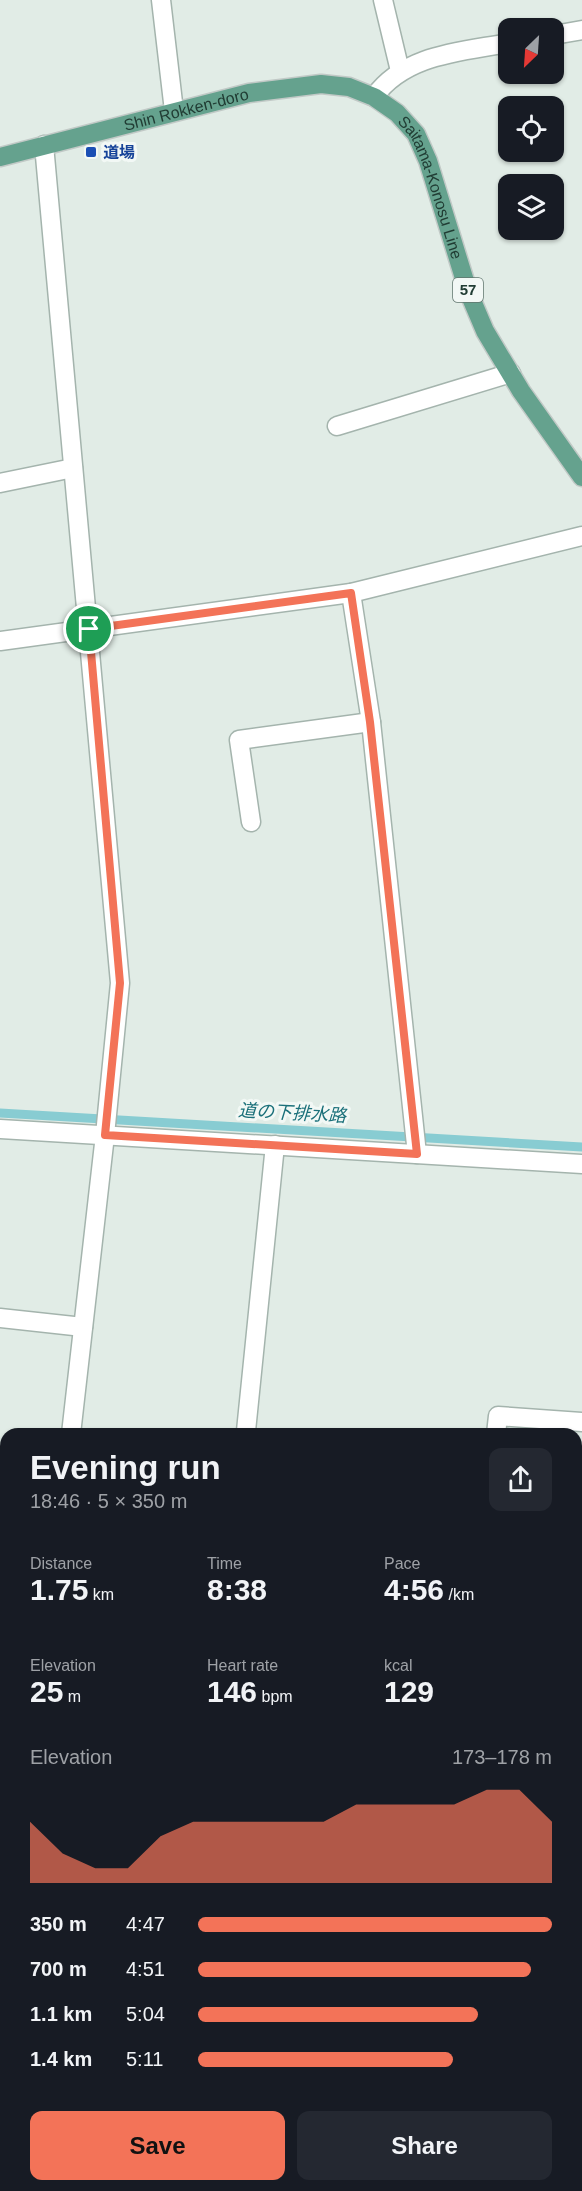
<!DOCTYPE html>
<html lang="en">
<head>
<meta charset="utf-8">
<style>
	body { margin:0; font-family:Arial,"Noto Sans JP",sans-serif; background:#242831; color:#f1f3f6; height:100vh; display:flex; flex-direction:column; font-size:22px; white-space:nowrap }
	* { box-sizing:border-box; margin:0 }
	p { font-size:20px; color:#9ea1a6 }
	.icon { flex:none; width:33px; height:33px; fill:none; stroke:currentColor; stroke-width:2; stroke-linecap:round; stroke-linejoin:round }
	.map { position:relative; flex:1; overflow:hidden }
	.panel { position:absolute; left:0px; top:1428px; width:582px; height:764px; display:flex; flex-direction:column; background:#171b24; border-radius:18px 18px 0 0; box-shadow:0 2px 4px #0004 }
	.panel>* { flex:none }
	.needle { width:39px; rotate:205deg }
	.controls { position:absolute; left:498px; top:18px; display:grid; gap:12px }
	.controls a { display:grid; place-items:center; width:66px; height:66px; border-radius:12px; background:#171b24; box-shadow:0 2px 4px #0004; font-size:30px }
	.pin { position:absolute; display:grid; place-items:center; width:51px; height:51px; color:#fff; margin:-26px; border:3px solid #fff; border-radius:50%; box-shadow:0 2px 6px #0007 }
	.round { display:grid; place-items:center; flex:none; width:63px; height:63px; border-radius:12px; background:#242831 }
	.summary { display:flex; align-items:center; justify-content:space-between; height:102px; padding:0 30px }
	h1 { font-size:33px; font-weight:800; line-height:45px }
	.figures { display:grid; grid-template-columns:repeat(3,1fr); gap:9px; height:102px; padding:6px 30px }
	.figures div { display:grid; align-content:center }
	.figures b { font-size:30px; font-weight:800 }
	.figures small { font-size:16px; font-weight:400 }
	.figures p { font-size:16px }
	.chart { height:168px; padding:12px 30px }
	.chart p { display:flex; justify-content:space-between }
	.chart svg { width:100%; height:108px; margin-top:6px; fill:#f37358; opacity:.7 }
	.action { display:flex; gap:12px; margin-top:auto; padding:12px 30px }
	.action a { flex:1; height:69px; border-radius:12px; background:#f37358; color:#111; font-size:24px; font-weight:800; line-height:69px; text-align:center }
	.action a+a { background:#242831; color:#f1f3f6 }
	ul { padding:0 30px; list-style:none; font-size:20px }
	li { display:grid; grid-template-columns:96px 72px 1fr; align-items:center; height:45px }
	li i { height:15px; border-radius:8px; background:#f37358 }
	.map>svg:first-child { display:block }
	.green { fill:#baddc1 }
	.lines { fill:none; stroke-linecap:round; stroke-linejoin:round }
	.stream { stroke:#88ccd2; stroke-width:9 }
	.service-casing { stroke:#a4b4ad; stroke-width:21 }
	.minor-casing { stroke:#a4b4ad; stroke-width:21 }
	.tertiary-casing { stroke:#a4b4ad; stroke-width:21 }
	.primary-casing { stroke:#c1c9c6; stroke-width:21 }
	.service { stroke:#fff; stroke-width:18 }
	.minor { stroke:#fff; stroke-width:18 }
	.tertiary { stroke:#fff; stroke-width:18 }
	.primary { stroke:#65a28e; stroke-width:18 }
	.route-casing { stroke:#fff; stroke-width:12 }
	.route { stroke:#f37358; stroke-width:8 }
	.transit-dot { fill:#1a4fb4; stroke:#f2f8f5; stroke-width:2 }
	.labels { text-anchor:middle; stroke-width:6; stroke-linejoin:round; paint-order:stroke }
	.shield { fill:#f2f8f5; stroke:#60756e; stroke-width:1.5 }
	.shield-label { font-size:15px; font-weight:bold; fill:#213d34 }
	.street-label { font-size:16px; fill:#213d34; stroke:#f2f8f5 }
	.transit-label { font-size:16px; font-weight:bold; fill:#164399; stroke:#f2f8f5; text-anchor:start }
	.water-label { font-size:18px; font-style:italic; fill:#1b707a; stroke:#f2f8f5 }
</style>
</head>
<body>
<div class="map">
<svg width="582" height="2191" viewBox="0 0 582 2191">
	<rect width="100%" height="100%" fill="#e1ece6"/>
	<polygon class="green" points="582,2120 582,2191 546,2191 549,2186 576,2186 576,2132"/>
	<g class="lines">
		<polyline class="stream" points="0,1113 582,1147"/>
		<defs>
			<g id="service">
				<polyline points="337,426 511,373"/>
				<polyline points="0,483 73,468"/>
				<polyline points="351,593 371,722 417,1154"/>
				<polyline points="0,1318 83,1327"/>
				<polyline points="496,1434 498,1416 582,1422"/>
				<polyline points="0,1574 6,1575"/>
				<polyline points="576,1574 582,1575"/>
				<polyline points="0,1696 6,1697"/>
			</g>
			<g id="minor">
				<polyline points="161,0 174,111"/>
				<polyline points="383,0 400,71"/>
				<polyline points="44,145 120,983 105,1135 71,1434"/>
				<polyline points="0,641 351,593 582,536"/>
				<polyline points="251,822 239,740 371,722"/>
				<polyline points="0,1129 582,1164"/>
				<polyline points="246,1431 275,1145"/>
				<polyline points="0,1490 6,1490"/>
				<polyline points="576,1715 582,1712"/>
				<polyline points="0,1993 6,1949"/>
				<polyline points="576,2000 582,1986"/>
				<polyline points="20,2191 27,2186"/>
				<polyline points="493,2191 495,2186"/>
			</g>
			<g id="tertiary">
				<polyline points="554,35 582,30"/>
				<path d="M374,97C405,54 461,52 508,43"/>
			</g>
			<g id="primary">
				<path id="s1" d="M0,157L249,93L321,84L349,87L374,97L397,113L416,134L428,161L468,291L485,331L521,391L582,477"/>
			</g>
		</defs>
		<use href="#service" class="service-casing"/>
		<use href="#minor" class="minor-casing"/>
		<use href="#tertiary" class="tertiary-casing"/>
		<use href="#primary" class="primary-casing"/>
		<use href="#service" class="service"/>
		<use href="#minor" class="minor"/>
		<use href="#tertiary" class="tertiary"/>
		<use href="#primary" class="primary"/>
	</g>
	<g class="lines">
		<defs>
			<polygon id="route" points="351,593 370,722 417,1154 105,1135 120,983 89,629"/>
		</defs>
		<use href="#route" class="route-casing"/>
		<use href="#route" class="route"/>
	</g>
	<rect class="transit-dot" x="85" y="146" width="12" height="12" rx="3"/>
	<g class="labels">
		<rect class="shield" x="453" y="278" width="30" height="24" rx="4.5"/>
		<g class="shield-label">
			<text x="468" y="295">57</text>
		</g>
		<g class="street-label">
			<text dy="6" stroke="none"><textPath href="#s1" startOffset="192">Shin Rokken-doro</textPath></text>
			<text dy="6" stroke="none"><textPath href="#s1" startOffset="496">Saitama-Konosu Line</textPath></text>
		</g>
		<g class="transit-label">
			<text x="103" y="158">道場</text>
		</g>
		<g class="water-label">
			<text transform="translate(292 1113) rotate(3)" y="6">道の下排水路</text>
		</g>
	</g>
</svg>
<div class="controls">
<a><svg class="needle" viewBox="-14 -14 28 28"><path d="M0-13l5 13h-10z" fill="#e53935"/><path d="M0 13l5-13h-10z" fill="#9ea1a6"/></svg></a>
<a><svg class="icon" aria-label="locate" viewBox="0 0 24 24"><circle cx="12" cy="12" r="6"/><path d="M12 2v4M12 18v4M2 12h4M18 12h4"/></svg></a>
<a><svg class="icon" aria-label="layers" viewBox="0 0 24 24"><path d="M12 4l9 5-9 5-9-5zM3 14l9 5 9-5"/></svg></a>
</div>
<div class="pin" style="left:89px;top:629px;background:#1e9e55"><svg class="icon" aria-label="arrive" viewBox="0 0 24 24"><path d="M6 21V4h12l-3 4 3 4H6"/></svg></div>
<section class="panel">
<div class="summary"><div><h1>Evening run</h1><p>18:46 · 5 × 350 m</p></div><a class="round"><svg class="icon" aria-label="share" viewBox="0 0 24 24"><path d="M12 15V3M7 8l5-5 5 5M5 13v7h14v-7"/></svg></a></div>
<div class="figures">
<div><p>Distance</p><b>1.75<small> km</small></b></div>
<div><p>Time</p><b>8:38</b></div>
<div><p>Pace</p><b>4:56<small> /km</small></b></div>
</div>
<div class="figures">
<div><p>Elevation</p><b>25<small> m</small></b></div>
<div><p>Heart rate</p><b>146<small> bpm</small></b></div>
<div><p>kcal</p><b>129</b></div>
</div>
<div class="chart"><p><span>Elevation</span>173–178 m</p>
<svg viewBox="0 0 160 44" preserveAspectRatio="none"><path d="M0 44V19L10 32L20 38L30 38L40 25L50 19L60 19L70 19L80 19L90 19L100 12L110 12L120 12L130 12L140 6L150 6L160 19V44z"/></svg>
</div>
<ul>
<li><b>350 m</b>4:47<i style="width:100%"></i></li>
<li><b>700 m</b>4:51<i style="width:94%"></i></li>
<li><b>1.1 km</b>5:04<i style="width:79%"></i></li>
<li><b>1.4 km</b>5:11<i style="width:72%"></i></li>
</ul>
<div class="action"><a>Save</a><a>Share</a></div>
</section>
</div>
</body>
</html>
